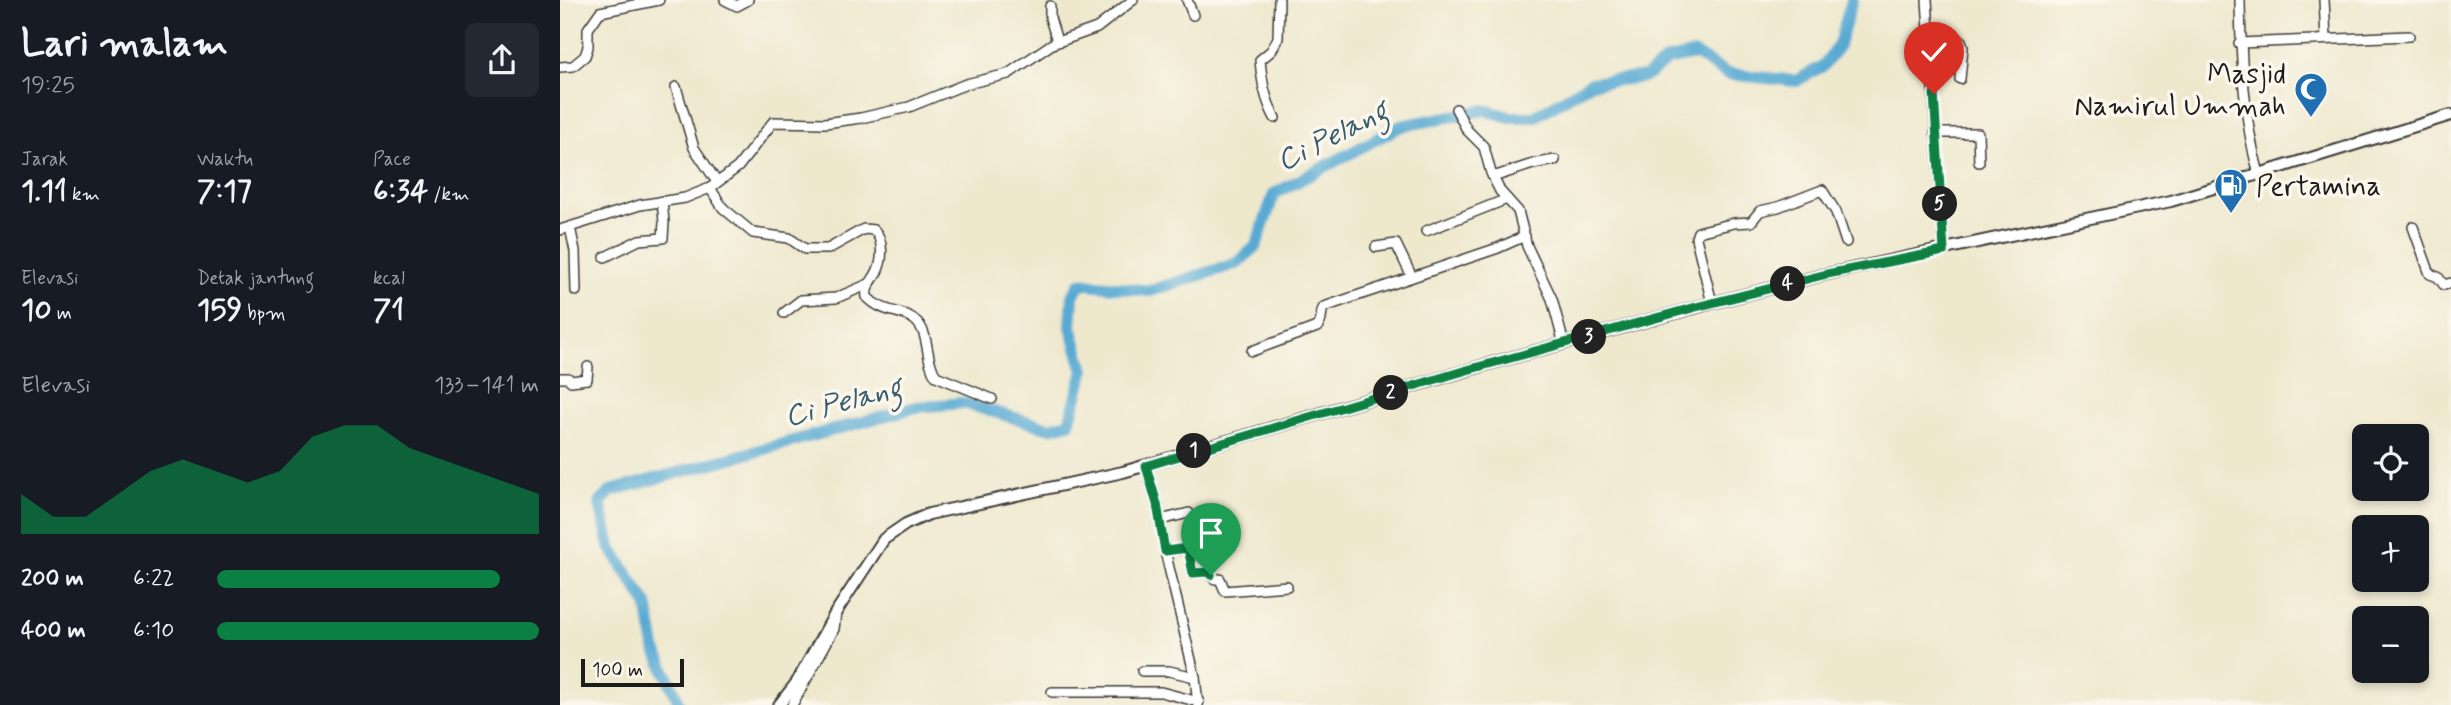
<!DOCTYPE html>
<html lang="id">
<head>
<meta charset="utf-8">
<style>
	body { margin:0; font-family:Mynerve,sans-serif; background:#242831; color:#f1f3f6; height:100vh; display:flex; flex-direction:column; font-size:26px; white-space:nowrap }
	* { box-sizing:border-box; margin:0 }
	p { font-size:23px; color:#9ea1a6 }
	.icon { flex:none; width:38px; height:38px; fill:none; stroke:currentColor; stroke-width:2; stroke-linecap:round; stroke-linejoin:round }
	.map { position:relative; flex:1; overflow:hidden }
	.side { display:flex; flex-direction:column; background:#171b24; width:560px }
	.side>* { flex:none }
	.fabs { position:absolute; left:1792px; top:424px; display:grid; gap:14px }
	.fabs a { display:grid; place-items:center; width:77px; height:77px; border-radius:10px; background:#171b24; box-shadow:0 4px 10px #0003; font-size:35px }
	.scale { position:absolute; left:21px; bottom:18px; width:103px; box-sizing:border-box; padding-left:7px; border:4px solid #1c1c1c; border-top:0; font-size:19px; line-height:24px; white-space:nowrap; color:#1c1c1c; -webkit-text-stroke:5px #fbf7ec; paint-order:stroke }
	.pin { position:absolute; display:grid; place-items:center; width:60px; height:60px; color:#fff; margin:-72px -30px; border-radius:50% 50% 50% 0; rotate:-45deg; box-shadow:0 0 7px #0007 }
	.pin .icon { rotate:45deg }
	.km { position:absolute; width:35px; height:35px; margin:-18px; border-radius:50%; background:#222; color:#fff; font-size:19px; line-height:35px; text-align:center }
	.round { display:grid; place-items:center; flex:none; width:74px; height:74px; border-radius:10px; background:#242831 }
	.overview { display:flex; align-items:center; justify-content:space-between; height:119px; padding:0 21px }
	h1 { font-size:38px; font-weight:700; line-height:52px }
	.stats { display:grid; grid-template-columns:repeat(3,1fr); gap:10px; height:119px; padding:7px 21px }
	.stats div { display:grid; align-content:center }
	.stats b { font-size:30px; font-weight:700 }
	.stats small { font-size:19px; font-weight:400 }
	.stats p { font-size:19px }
	.chart { height:196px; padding:14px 21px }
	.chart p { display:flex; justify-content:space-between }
	.chart svg { width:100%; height:126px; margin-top:7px; fill:#0b8043; opacity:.7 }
	ul { padding:0 21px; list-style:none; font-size:23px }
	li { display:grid; grid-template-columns:112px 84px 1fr; align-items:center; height:52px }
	li i { height:18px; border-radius:9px; background:#0b8043 }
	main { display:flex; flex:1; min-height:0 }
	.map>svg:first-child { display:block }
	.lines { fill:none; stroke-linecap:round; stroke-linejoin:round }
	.river { stroke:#58aad3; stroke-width:12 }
	.minor-casing { stroke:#3c3b37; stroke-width:12 }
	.major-casing { stroke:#3c3b37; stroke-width:14 }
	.minor { stroke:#fff; stroke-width:9 }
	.major { stroke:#fff; stroke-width:10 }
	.route-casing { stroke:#fff; stroke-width:14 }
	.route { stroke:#0b8043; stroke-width:9 }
	.labels { text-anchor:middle; stroke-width:7; stroke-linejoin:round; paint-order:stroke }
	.poi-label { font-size:28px; fill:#1c1c1c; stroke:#fbf7ec; text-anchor:end }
	.water-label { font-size:30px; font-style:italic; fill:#375c6e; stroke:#fbf7ec }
</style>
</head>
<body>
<main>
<section class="side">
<div class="overview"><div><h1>Lari malam</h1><p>19:25</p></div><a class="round"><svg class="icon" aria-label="share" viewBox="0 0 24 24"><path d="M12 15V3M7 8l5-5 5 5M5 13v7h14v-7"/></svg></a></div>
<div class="stats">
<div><p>Jarak</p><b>1.11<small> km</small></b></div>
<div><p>Waktu</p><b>7:17</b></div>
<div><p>Pace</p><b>6:34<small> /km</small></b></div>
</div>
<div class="stats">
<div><p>Elevasi</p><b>10<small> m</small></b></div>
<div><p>Detak jantung</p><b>159<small> bpm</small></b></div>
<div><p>kcal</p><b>71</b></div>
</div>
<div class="chart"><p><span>Elevasi</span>133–141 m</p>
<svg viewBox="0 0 160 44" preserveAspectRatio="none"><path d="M0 44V30L10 38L20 38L30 30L40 22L50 18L60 22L70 26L80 22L90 10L100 6L110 6L120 14L130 18L140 22L150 26L160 30V44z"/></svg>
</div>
<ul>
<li><b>200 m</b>6:22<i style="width:88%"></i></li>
<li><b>400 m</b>6:10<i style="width:100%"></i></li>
</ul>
</section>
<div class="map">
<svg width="1891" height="705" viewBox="0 0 1891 705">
	<rect width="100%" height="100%" fill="#fbf7ec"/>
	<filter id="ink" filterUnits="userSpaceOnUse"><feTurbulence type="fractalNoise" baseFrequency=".0143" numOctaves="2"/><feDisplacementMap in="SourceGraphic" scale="14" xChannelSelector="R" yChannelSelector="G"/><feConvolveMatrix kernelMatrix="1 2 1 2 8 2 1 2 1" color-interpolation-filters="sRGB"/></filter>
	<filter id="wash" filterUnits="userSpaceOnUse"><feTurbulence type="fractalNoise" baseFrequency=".00686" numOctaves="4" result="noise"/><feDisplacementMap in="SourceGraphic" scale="28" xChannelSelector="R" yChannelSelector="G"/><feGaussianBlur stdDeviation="1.57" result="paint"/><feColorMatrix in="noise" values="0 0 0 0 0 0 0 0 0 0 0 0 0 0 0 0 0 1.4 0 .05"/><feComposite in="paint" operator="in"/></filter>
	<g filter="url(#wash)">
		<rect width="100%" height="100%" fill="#eee8cd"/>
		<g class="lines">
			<polyline class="river" points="120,705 95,648 87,604 50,547 40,503 51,491 357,407 403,403 490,428 509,423 524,371 511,327 513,296 520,283 590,291 678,263 696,246 714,194 841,126 924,110 950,117 974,117 1031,83 1085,77 1107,60 1135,54 1167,74 1236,81 1263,66 1279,45 1292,0"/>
		</g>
	</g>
	<g filter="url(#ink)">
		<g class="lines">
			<defs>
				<g id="minor">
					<polyline points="165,0 177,6 188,0"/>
					<polyline points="627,0 633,15"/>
					<polyline points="1367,0 1384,251"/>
					<path d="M1680,0C1681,58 1683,118 1699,174"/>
					<polyline points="1764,0 1766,39"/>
					<polyline points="490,6 490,18 497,41"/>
					<polyline points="1371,40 1401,41 1403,47 1400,79"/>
					<polyline points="1679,43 1849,36"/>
					<polyline points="0,67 13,66 25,56 28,47 28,29 40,12 99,0"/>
					<polyline points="116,87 134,148 157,182"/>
					<polyline points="896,109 907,130 924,147 931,173 940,191 958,211 967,246 992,299 1004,344"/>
					<path d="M715,118C705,99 702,82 700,60L711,51L718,38L719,0"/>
					<polyline points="1375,133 1418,133 1419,162"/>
					<polyline points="933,177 973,164 995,160"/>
					<path d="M150,188L163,208L193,233L229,238L245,249H268L304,229L314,230C324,240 323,260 317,272C313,281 305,286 307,297C324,315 345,309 357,322C370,335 365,361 376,376L432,399"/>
					<polyline points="10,227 15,251 16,291"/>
					<polyline points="1853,227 1870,274 1878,277 1884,285 1891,283"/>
					<polyline points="0,230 80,205 125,198 150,188 178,167 213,122 265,123 301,118 349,107 406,84 448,74 492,44 537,28 573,0"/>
					<polyline points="866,231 947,199"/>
					<polyline points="816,247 836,244 852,277"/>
					<polyline points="45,257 79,240 103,238 104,222 102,201"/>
					<polyline points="1152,303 1136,238 1138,232 1174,223 1191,222 1200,211 1218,207 1262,190 1276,212 1286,242"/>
					<polyline points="224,313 241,300 276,298 309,284"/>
					<path d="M692,351L757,327C764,321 759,313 764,307L938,248L965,236"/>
					<polyline points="0,378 8,378 11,381 27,379 28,367"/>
					<polyline points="586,466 597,504 606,555 635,677 638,705"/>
					<polyline points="600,520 629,513"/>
					<polyline points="628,548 669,542"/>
					<polyline points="605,551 629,549 633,573 647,572 655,579 660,579 665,591 727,586"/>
					<polyline points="582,671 609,671 635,677"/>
					<polyline points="492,692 601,692 639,702"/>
					<polyline points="232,705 274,629 276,612"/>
				</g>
				<polyline id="major" points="219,705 237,682 276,612 324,539 346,524 369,514 563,472 925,365 1152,303 1267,274 1611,201 1891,115"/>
			</defs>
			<use href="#minor" class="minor-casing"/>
			<use href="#major" class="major-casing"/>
			<use href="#minor" class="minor"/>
			<use href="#major" class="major"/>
		</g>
	</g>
	<g class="lines" filter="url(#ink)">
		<defs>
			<polyline id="route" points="651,575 647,572 633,573 628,548 605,551 597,504 586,466 907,370 1136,307 1267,274 1384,251 1374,94"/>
		</defs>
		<use href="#route" class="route-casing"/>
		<use href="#route" class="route"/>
	</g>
	<defs>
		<symbol id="mosque-pin" viewBox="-11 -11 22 30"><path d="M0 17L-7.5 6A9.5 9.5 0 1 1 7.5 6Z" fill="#1f6fb2" stroke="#fbf7ec"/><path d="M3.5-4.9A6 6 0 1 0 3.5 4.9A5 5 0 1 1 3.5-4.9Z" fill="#fff"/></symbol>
		<symbol id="fuel-pin" viewBox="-11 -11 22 30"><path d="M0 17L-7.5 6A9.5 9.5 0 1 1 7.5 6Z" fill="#1f6fb2" stroke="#fbf7ec"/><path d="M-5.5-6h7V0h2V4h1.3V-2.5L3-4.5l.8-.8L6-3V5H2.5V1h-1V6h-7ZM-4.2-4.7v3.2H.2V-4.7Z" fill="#fff"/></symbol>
	</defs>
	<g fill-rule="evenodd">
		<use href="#mosque-pin" x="1732" y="70" width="38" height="52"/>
		<use href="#fuel-pin" x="1652" y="166" width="38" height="52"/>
	</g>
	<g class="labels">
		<g class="poi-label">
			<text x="1726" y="83">Masjid<tspan x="1726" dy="32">Namirul Ummah</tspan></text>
			<text x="1696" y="195" text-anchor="start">Pertamina</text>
		</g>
		<g class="water-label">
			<text transform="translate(772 135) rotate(-27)" y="10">Ci Pelang</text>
			<text transform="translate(283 401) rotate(-15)" y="10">Ci Pelang</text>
		</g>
	</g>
</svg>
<div class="fabs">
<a><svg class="icon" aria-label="locate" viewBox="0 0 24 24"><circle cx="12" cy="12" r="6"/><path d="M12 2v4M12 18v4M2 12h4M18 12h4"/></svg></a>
<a>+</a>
<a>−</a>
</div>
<div class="scale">100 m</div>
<div class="pin" style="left:651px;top:575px;background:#1e9e55"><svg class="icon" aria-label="arrive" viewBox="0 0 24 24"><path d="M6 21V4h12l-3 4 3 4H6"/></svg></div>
<div class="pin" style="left:1374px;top:94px;background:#d93025"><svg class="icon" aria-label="check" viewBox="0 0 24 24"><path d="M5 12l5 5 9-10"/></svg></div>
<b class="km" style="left:634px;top:451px">1</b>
<b class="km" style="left:831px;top:393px">2</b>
<b class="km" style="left:1029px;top:337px">3</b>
<b class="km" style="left:1228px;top:284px">4</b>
<b class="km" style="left:1380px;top:204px">5</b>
</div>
</main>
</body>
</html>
